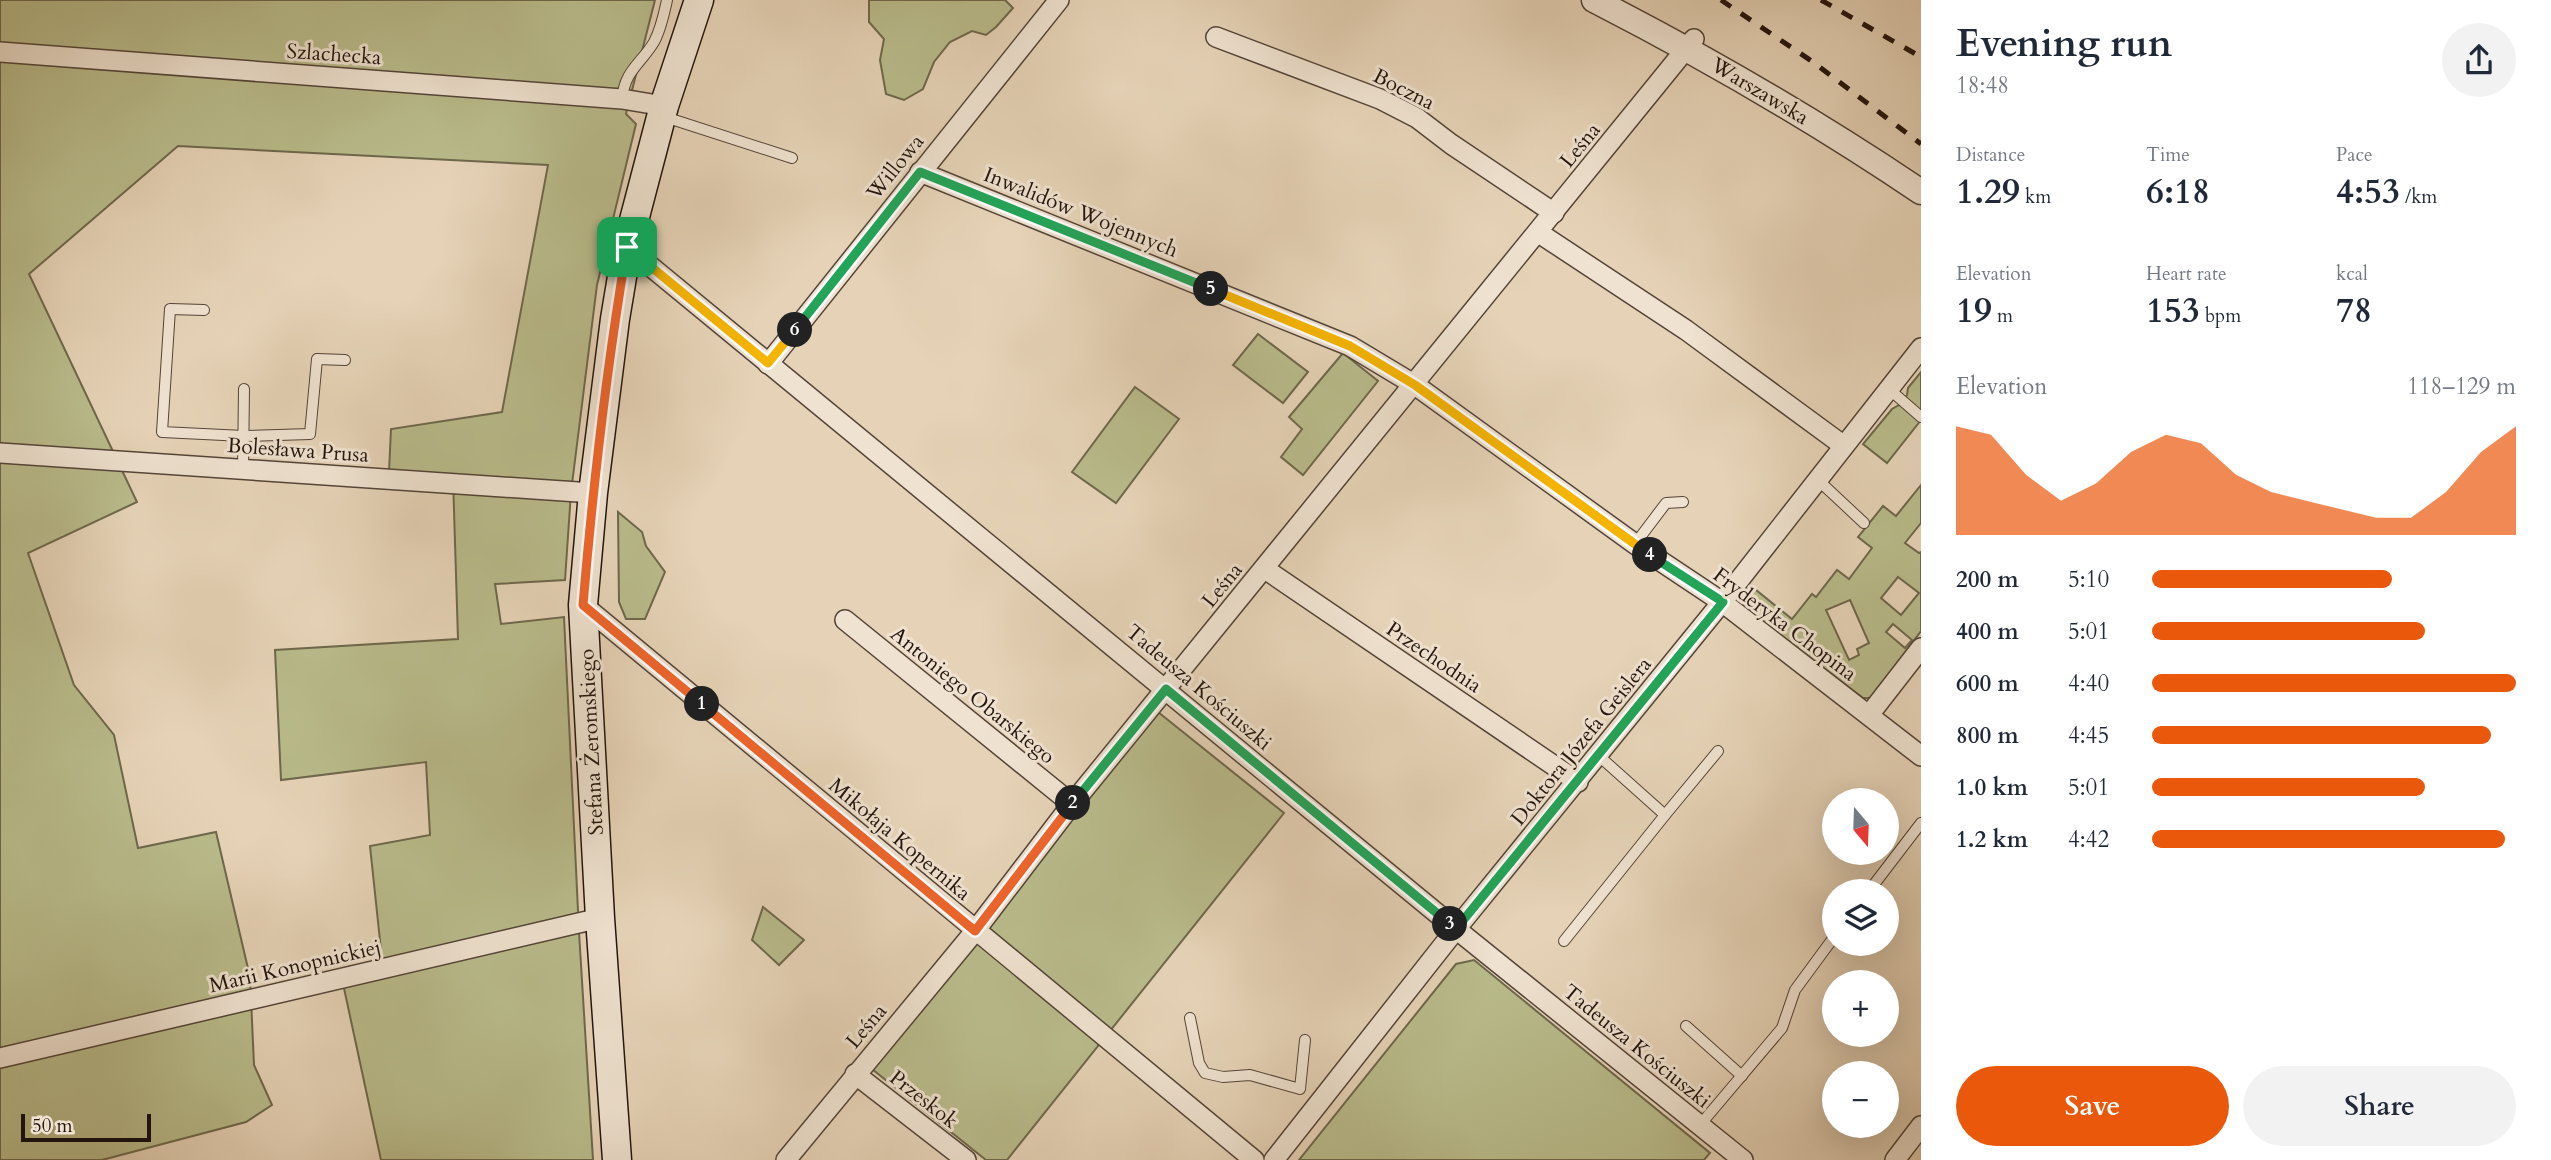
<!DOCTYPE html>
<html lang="en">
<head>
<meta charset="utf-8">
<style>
	body { margin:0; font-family:Cardo,serif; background:#f2f2f3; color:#1f2937; height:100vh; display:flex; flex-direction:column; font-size:26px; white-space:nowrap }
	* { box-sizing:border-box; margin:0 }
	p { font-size:23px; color:#747a83 }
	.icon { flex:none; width:38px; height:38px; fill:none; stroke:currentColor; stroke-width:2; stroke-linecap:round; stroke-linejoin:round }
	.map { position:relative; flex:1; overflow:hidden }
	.details { display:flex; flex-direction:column; background:#fff; width:630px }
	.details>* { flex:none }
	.needle { width:46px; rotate:161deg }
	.tools { position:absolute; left:1822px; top:788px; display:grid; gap:14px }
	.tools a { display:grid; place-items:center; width:77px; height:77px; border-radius:50%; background:#fff; box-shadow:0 7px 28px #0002; font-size:35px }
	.scale { position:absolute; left:21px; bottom:18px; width:130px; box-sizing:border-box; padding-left:7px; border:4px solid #23140d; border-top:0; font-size:19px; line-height:24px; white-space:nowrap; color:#23140d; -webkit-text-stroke:5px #efe2d0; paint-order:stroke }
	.pin { position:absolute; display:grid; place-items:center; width:60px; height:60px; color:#fff; margin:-30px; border-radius:14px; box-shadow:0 4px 10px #0006 }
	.km { position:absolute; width:35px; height:35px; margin:-18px; border-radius:50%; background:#222; color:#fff; font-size:19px; line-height:35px; text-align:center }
	.round { display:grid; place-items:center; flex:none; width:74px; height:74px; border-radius:37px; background:#f2f2f3 }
	.summary { display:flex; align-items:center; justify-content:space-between; height:119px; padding:0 35px }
	h1 { font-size:38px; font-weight:600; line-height:52px }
	.metrics { display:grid; grid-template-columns:repeat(3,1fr); gap:10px; height:119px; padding:7px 35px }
	.metrics div { display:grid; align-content:center }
	.metrics b { font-size:35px; font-weight:600 }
	.metrics small { font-size:19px; font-weight:400 }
	.metrics p { font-size:19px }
	.chart { height:196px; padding:14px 35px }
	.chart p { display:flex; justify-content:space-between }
	.chart svg { width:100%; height:126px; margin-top:7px; fill:#ea580c; opacity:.7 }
	.button { display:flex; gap:14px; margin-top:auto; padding:14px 35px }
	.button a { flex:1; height:80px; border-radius:42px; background:#ea580c; color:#fff; font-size:28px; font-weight:600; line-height:80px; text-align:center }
	.button a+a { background:#f2f2f3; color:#1f2937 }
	ul { padding:0 35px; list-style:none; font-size:23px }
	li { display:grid; grid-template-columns:112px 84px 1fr; align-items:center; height:52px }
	li i { height:18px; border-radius:9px; background:#ea580c }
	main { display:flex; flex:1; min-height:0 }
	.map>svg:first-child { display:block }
	.green { fill:#b9bb8b; stroke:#6e684c; stroke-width:2; fill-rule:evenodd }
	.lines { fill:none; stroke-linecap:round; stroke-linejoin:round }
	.service-casing { stroke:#544438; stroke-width:12 }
	.minor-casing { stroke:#544438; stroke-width:22 }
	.tertiary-casing { stroke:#544438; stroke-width:27 }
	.secondary-casing { stroke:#23140d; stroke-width:31 }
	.service { stroke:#efe2d0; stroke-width:10 }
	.minor { stroke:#efe2d0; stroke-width:19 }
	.tertiary { stroke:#efe2d0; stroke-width:24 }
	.secondary { stroke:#efe2d0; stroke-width:28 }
	.rail { stroke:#23140d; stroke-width:5; stroke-dasharray:12 12; stroke-linecap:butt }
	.split-1-casing { stroke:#fff; stroke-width:14 }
	.split-2-casing { stroke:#fff; stroke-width:14 }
	.split-3-casing { stroke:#fff; stroke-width:14 }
	.split-4-casing { stroke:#fff; stroke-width:14 }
	.split-5-casing { stroke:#fff; stroke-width:14 }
	.split-6-casing { stroke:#fff; stroke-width:14 }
	.split-7-casing { stroke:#fff; stroke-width:14 }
	.split-1 { stroke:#f0652b; stroke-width:9 }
	.split-2 { stroke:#f0652b; stroke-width:9 }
	.split-3 { stroke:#22a559; stroke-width:9 }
	.split-4 { stroke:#22a559; stroke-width:9 }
	.split-5 { stroke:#f5b400; stroke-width:9 }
	.split-6 { stroke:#22a559; stroke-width:9 }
	.split-7 { stroke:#f5b400; stroke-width:9 }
	.labels { text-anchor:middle; stroke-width:6; stroke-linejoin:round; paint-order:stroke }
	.street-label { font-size:21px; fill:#23140d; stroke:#efe2d0 }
</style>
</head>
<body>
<main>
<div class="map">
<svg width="1921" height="1160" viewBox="0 0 1921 1160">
	<rect width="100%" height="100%" fill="#e6d3b7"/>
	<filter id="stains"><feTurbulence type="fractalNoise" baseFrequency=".00286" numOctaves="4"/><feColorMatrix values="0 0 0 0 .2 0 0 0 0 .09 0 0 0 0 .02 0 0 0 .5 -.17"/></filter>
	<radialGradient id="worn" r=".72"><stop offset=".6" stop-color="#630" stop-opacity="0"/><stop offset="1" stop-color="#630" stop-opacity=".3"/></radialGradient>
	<g class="green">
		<polygon points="0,0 655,0 626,114 636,124 597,285 571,492 565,580 495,584 501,624 564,617 579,932 593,1160 381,1160 342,979 383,969 370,846 430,835 426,762 281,780 275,650 458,639 453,478 389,472 391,429 502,412 548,165 178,146 29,274 137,502 28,553 74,685 114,735 138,848 216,832 250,977 254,1065 272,1105 246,1122 102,1160 0,1160"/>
		<polygon points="869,0 1005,0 1013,8 996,27 986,35 972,31 950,42 934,62 923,89 904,100 886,94 880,60 884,39 869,22"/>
		<polygon points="1258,334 1308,372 1283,403 1233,365"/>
		<polygon points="1343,353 1378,381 1303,475 1281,457 1302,429 1289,417"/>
		<polygon points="1921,372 1921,420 1887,463 1863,444 1892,409 1899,405 1907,395 1908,388"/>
		<polygon points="1135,387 1179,419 1116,503 1072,472"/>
		<path d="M1921,485V523L1905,543L1919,553L1921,552V631L1871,698H1863L1738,602L1751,586L1792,619L1812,594L1816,597L1837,570L1849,579L1872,548L1858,537L1883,506L1896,516ZM1898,577L1919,593L1901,615L1881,598ZM1850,600L1869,643L1857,649L1859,655L1849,660L1826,610ZM1893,624L1912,640L1905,648L1886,632Z"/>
		<polygon points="618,512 642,532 646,546 665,572 645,619 626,619 619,602"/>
		<polygon points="1158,712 1284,813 1007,1160 986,1160 872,1069"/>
		<polygon points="763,907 804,940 779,965 752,940"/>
		<polygon points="1474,960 1710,1153 1704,1160 1299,1160 1456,964"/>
	</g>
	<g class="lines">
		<defs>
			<g id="service">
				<path d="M622,99C625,70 640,65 654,42C661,29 664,14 667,0"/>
				<polyline points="665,117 792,158"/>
				<polyline points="204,310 170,309 162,432 244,436 310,434 317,359 345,360"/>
				<polyline points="1889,389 1921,417"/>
				<polyline points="243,469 244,389"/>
				<polyline points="1818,480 1864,523"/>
				<polyline points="1635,544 1666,503 1683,502"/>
				<polyline points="1599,756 1665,815 1718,751"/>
				<polyline points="1869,891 1921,823"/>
				<polyline points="1564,941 1665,815"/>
				<polyline points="1190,1018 1199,1063 1205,1073 1223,1077 1250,1075 1300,1089 1305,1040"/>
				<polyline points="1686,1026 1742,1076"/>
				<polyline points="1700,1125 1782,1028 1795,990 1834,937"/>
			</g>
			<g id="minor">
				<polyline points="1216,37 1380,99 1417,118 1451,144 1554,213"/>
				<polyline points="0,52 622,99 664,106"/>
				<polyline points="920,172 1350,346 1415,385 1635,544 1722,602 1921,756"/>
				<polyline points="1539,233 1686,330 1844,446"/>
				<polyline points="627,247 1456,929 1743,1160"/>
				<polyline points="768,364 1059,0"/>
				<polyline points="0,453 593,493"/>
				<polyline points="1265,569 1578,782"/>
				<polyline points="583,605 1254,1160"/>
				<polyline points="845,620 1072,804"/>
				<polyline points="1869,715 1921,648"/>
				<polyline points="0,1058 600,918"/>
				<polyline points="855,1074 966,1160"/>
				<polyline points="786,1160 975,931 1072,804 1694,39"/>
				<polyline points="1274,1160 1456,929 1722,602 1921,348"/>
				<polyline points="1895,1160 1921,1126"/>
			</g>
			<path id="tertiary" d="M1594,0C1707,58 1816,121 1921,192"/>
			<polyline id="secondary" points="617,1160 600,918 583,605 593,493 615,319 627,247 664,106 699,0"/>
		</defs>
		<use href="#service" class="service-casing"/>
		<use href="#minor" class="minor-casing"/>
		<use href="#tertiary" class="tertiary-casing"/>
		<use href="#secondary" class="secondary-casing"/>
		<use href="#service" class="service"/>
		<use href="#minor" class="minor"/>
		<use href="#tertiary" class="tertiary"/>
		<use href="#secondary" class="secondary"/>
		<g class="rail">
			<polyline points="1721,0 1813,62 1921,144"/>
			<polyline points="1821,0 1921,57"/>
		</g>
	</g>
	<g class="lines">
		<defs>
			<path id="split-1" d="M627,247C607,365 593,485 583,605L702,704"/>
			<polyline id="split-2" points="702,704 975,931 1073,803"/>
			<polyline id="split-3" points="1073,803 1166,689 1450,924"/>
			<polyline id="split-4" points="1450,924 1456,929 1723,602 1650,555"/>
			<polyline id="split-5" points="1211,289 1350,346 1415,385 1650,555"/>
			<polyline id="split-6" points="795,330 920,172 1211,289"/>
			<polyline id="split-7" points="627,247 768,363 795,330"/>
		</defs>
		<use href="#split-1" class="split-1-casing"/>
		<use href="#split-2" class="split-2-casing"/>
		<use href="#split-3" class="split-3-casing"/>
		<use href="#split-4" class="split-4-casing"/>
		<use href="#split-5" class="split-5-casing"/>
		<use href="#split-6" class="split-6-casing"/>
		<use href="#split-7" class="split-7-casing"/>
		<use href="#split-1" class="split-1"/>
		<use href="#split-2" class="split-2"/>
		<use href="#split-3" class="split-3"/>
		<use href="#split-4" class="split-4"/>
		<use href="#split-5" class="split-5"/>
		<use href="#split-6" class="split-6"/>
		<use href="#split-7" class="split-7"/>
	</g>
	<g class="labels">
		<g class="street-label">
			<text transform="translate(334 54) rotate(4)" y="7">Szlachecka</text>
			<text transform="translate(1404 89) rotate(27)" y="7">Boczna</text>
			<text transform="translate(1760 91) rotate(31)" y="7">Warszawska</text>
			<text transform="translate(1580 145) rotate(-51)" y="7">Leśna</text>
			<text transform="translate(895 167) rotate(-51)" y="7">Willowa</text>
			<text transform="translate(1081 212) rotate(22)" y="7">Inwalidów Wojennych</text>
			<text transform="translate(298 450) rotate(4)" y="7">Bolesława Prusa</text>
			<text transform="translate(1222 585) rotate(-51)" y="7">Leśna</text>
			<text transform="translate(1785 624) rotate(37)" y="7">Fryderyka Chopina</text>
			<text transform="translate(1434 657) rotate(34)" y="7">Przechodnia</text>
			<text transform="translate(1199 687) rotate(40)" y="7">Tadeusza Kościuszki</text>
			<text transform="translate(973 695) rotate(39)" y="7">Antoniego Obarskiego</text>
			<text transform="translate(1581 741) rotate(-51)" y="7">Doktora Józefa Geislera</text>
			<text transform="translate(591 742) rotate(-93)" y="7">Stefana Żeromskiego</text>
			<text transform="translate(900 839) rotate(40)" y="7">Mikołaja Kopernika</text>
			<text transform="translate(295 966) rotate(-13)" y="7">Marii Konopnickiej</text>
			<text transform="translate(866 1026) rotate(-50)" y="7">Leśna</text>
			<text transform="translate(1637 1046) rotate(39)" y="7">Tadeusza Kościuszki</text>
			<text transform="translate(924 1099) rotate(38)" y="7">Przeskok</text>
		</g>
	</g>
	<rect width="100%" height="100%" filter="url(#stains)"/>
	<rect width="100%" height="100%" fill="url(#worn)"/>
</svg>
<div class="tools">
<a><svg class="needle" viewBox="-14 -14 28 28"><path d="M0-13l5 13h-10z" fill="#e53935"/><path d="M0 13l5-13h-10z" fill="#747a83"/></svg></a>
<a><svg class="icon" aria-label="layers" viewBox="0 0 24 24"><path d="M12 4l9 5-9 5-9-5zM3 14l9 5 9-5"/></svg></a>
<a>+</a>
<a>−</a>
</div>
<div class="scale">50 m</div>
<div class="pin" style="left:627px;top:247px;background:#1e9e55"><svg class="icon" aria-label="arrive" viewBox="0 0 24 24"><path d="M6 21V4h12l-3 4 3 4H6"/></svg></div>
<b class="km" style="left:702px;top:704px">1</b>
<b class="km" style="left:1073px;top:803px">2</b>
<b class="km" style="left:1450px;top:924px">3</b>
<b class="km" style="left:1650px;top:555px">4</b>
<b class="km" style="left:1211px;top:289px">5</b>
<b class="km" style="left:795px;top:330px">6</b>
</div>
<section class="details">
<div class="summary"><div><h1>Evening run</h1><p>18:48</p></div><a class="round"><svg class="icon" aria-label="share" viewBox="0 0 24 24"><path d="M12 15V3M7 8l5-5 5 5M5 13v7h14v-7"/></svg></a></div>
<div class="metrics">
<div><p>Distance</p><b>1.29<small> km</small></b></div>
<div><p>Time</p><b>6:18</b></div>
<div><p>Pace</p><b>4:53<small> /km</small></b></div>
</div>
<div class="metrics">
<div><p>Elevation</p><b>19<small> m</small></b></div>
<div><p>Heart rate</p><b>153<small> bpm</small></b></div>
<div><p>kcal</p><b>78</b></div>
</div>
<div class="chart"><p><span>Elevation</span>118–129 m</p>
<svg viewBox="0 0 160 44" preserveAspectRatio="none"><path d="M0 44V6L10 9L20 23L30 32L40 26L50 15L60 9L70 12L80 23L90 29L100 32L110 35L120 38L130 38L140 29L150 15L160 6V44z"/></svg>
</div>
<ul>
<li><b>200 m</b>5:10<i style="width:66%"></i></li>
<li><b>400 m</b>5:01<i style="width:75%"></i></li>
<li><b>600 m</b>4:40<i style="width:100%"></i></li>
<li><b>800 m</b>4:45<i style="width:93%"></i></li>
<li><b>1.0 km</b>5:01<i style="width:75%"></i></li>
<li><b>1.2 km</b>4:42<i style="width:97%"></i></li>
</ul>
<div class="button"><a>Save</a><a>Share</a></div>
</section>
</main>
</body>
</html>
